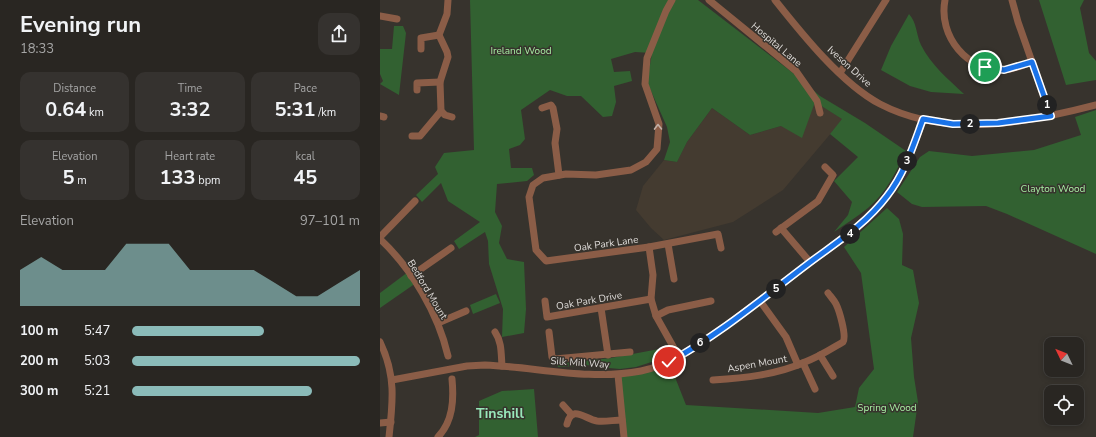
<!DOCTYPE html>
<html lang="en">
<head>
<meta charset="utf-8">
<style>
	body { margin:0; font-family:"Nunito Sans",sans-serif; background:#35322f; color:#f1f3f6; height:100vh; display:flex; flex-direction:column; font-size:15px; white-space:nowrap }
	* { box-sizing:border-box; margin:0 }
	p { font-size:13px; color:#a5a5a5 }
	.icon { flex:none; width:22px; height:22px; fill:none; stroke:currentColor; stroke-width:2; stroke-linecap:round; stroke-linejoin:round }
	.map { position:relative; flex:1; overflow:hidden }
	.drawer { display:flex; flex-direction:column; background:#292622; width:380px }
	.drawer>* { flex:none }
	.needle { width:26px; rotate:313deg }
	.buttons { position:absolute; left:664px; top:337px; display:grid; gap:8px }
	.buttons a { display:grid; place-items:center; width:40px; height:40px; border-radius:8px; background:#292622; box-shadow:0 2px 6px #0003,0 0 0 1px #454340; font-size:20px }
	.pin { position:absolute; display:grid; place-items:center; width:34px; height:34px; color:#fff; margin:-17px; border:2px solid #fff; border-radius:50%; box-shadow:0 1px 4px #0007 }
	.km { position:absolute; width:20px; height:20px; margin:-10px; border-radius:50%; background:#222; color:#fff; font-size:11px; line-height:20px; text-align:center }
	.round { display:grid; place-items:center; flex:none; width:42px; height:42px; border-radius:12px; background:#35322f }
	.head { display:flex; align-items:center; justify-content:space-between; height:68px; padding:0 20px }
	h1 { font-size:22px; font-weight:700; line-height:30px }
	.metrics { display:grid; grid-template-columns:repeat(3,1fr); gap:6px; height:68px; padding:4px 20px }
	.metrics div { display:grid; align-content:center; border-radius:10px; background:#35322f; text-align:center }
	.metrics b { font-size:20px; font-weight:700 }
	.metrics small { font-size:11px; font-weight:400 }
	.metrics p { font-size:11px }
	.chart { height:112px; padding:8px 20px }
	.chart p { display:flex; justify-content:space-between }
	.chart svg { width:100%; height:72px; margin-top:4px; fill:#8bbbb9; opacity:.7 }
	ul { padding:0 20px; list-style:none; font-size:13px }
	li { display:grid; grid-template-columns:64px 48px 1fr; align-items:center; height:30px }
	li i { height:10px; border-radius:5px; background:#8bbbb9 }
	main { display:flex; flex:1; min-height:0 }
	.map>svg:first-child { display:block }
	.built { fill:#443b30 }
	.green { fill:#326131 }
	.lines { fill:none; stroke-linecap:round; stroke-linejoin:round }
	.minor { stroke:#8b5d47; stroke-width:7 }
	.oneway { stroke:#c2b0a6 }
	.route-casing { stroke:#fff; stroke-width:8 }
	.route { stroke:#1a73e8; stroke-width:5 }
	.labels { text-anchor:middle; stroke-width:3; stroke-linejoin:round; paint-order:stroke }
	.street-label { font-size:10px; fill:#dfdcd9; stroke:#37332d }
	.park-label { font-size:10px; fill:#a6eda2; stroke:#37332d }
	.district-label { font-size:14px; font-weight:bold; fill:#98e7ba; stroke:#37332d }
</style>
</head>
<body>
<main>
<section class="drawer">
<div class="head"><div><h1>Evening run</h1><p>18:33</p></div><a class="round"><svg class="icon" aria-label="share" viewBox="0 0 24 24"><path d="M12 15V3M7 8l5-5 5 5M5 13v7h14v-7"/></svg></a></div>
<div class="metrics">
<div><p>Distance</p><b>0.64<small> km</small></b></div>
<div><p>Time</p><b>3:32</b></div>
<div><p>Pace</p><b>5:31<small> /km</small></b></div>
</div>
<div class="metrics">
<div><p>Elevation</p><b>5<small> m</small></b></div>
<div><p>Heart rate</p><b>133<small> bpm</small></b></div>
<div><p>kcal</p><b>45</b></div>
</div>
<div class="chart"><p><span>Elevation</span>97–101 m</p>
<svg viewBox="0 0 160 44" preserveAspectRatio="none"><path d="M0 44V22L10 14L20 22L30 22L40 22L50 6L60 6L70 6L80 22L90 22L100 22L110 22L120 30L130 38L140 38L150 30L160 22V44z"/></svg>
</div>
<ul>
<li><b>100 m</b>5:47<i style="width:58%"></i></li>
<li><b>200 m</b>5:03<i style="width:100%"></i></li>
<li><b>300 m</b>5:21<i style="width:79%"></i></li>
</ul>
</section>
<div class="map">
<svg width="716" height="437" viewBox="0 0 716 437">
	<rect width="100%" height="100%" fill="#37332d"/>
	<polygon class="built" points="435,102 463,119 403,190 353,222 284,240 271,228 256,210 263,186 284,160 297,162 307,142 332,108 370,135 401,126"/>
	<g class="green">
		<path d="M90,0H318L413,73L440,96L485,123L526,151C516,172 506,193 488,208C477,217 465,224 454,232L468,215L472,202L454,181L478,157L450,134L462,119L435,102L422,138L401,126L370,135L332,108L307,142L297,162L284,160L290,142L287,127L267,82L272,53L255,52L231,59L234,72L250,71L252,81L234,86L236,102L232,116L223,117L201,96H187L170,90L141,110L145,139L140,145L129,149L131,168H152L154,175L147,181L117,184L115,212L122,226L119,243L127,259L144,262L146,309L144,333L122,337L123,309L109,264L108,241L105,232L79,249L74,241L100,222L68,201L61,183L42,202L36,195L58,174L55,167L64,153L94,150Z"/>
		<polygon points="659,0 704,0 700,8 709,53 716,61 716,80 686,85"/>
		<path d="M529,14C537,23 536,34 541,45C551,65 568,79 584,94L551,92L530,86L501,70L511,46Z"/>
		<polygon points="14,26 23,26 26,33 19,95 0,84 3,81 0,74 0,49 12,49"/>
		<polygon points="716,110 716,254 627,214 606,206 542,207 532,204 517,192 540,157 549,151 592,156 654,150 701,135 695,117"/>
		<polygon points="507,208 519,219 523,234 522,265 533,270 539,303 531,338 534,377 538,402 533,437 244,437 238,375 289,362 306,405 438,413 475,407 479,388 494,369 481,273 464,247"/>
		<polygon points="28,272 36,283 0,308 0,293"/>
		<polygon points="116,294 120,303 93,314 90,305"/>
		<path d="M290,347C291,351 291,354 287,357L256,367L240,369L229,368L214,365L178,367L177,364L231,358Z"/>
		<polygon points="154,389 158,437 95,437 99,435 99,401 122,391"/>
	</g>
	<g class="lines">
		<g class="minor">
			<polyline points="68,0 67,14 59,35 67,52 68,57 60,82 61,111 65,115 72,117"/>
			<polyline points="292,0 286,11 267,58 265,84 279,124 277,149 266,162 251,170 216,175 186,174 163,178 153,185 149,197 156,250 166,261 269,247 273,275 271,299 276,316 299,357"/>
			<polyline points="329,0 416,71 437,101 440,113"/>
			<path d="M395,0C422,34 462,84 500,104C567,139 647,123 716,105"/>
			<path d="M565,0C558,36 587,72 625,70C634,69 643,65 652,62"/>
			<polyline points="632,0 638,22 671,116"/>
			<polyline points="0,16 17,19"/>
			<polyline points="41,49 41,38 59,35"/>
			<polyline points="460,73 506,0"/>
			<polyline points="37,90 37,83 60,82"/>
			<polyline points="162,108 171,105 173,108 177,129 175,143 179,175"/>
			<polyline points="0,116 4,117"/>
			<polyline points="32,136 40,136 61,111"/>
			<polyline points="401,228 430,262"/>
			<polyline points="396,232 438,201 453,175 445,167"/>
			<polyline points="0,237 35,201"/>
			<path d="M0,239C32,269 58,313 68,356"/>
			<polyline points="288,244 294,279"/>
			<polyline points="269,247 338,234 341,248"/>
			<polyline points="31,276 71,248"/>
			<polyline points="165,301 167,317 271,299"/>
			<polyline points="380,301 406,337 418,365"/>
			<polyline points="221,308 228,355"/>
			<polyline points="276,316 288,310 331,301"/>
			<polyline points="58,323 86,311"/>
			<path d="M115,332C122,342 121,354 122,366"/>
			<polyline points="169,332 172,357 175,359 250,352"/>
			<path d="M0,342C16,375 13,401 9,437"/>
			<polyline points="440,355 453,376"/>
			<polyline points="423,363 435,389"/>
			<polyline points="238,375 244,437"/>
			<path d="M12,380L87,366L105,365C157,367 209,381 261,371C294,364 321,343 348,324C374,305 400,286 425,266C455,244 485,226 507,196C525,173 534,146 543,119"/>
			<path d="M333,380C364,378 396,375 425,362C439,357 451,349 463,342C467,336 459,310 456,304C454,300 451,297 448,293"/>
			<polyline points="183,405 192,415"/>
			<polyline points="0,423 11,422"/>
			<path d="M187,424C192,404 205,419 217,421C225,422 234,420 242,420"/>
			<path d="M58,437C73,421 74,400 72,379"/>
		</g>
	</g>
	<defs><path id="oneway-chevron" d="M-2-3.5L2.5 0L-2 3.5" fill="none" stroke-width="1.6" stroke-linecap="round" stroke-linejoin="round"/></defs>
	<use class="oneway" href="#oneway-chevron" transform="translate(278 127) rotate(-91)"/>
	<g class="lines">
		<defs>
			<path id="route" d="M289,362C339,335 384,297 429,263C457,242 485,225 507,196C525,173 533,146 543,119L573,124L618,123L671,116L652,62L624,70L605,67"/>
		</defs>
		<use href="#route" class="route-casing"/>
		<use href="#route" class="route"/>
	</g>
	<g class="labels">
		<g class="street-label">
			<text transform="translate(397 44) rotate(40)" y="4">Hospital Lane</text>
			<text transform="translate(470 66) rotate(42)" y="4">Iveson Drive</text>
			<text transform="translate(226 243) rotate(-8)" y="4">Oak Park Lane</text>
			<text transform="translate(48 289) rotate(59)" y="4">Bedford Mount</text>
			<text transform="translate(209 300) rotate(-10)" y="4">Oak Park Drive</text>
			<text transform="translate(200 362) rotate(4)" y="4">Silk Mill Way</text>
			<text transform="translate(377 363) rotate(-10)" y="4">Aspen Mount</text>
		</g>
		<g class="park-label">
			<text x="141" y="54">Ireland Wood</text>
			<text x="673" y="192">Clayton Wood</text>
			<text x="507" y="411">Spring Wood</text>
		</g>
		<g class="district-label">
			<text x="120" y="418">Tinshill</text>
		</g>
	</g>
</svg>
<div class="buttons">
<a><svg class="needle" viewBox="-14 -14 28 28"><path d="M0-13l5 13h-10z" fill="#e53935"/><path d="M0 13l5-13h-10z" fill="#a5a5a5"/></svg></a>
<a><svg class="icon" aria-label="locate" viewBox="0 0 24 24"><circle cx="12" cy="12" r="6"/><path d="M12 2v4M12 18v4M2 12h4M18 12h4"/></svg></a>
</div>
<div class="pin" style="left:605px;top:67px;background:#1e9e55"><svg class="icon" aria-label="arrive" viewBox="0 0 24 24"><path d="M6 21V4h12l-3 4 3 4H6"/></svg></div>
<div class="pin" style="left:289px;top:362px;background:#d93025"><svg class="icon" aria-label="check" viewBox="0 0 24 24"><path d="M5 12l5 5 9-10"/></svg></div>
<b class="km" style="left:667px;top:105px">1</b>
<b class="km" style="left:590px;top:124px">2</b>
<b class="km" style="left:527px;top:161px">3</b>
<b class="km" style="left:470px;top:234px">4</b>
<b class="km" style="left:396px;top:289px">5</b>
<b class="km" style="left:320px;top:343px">6</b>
</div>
</main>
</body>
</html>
